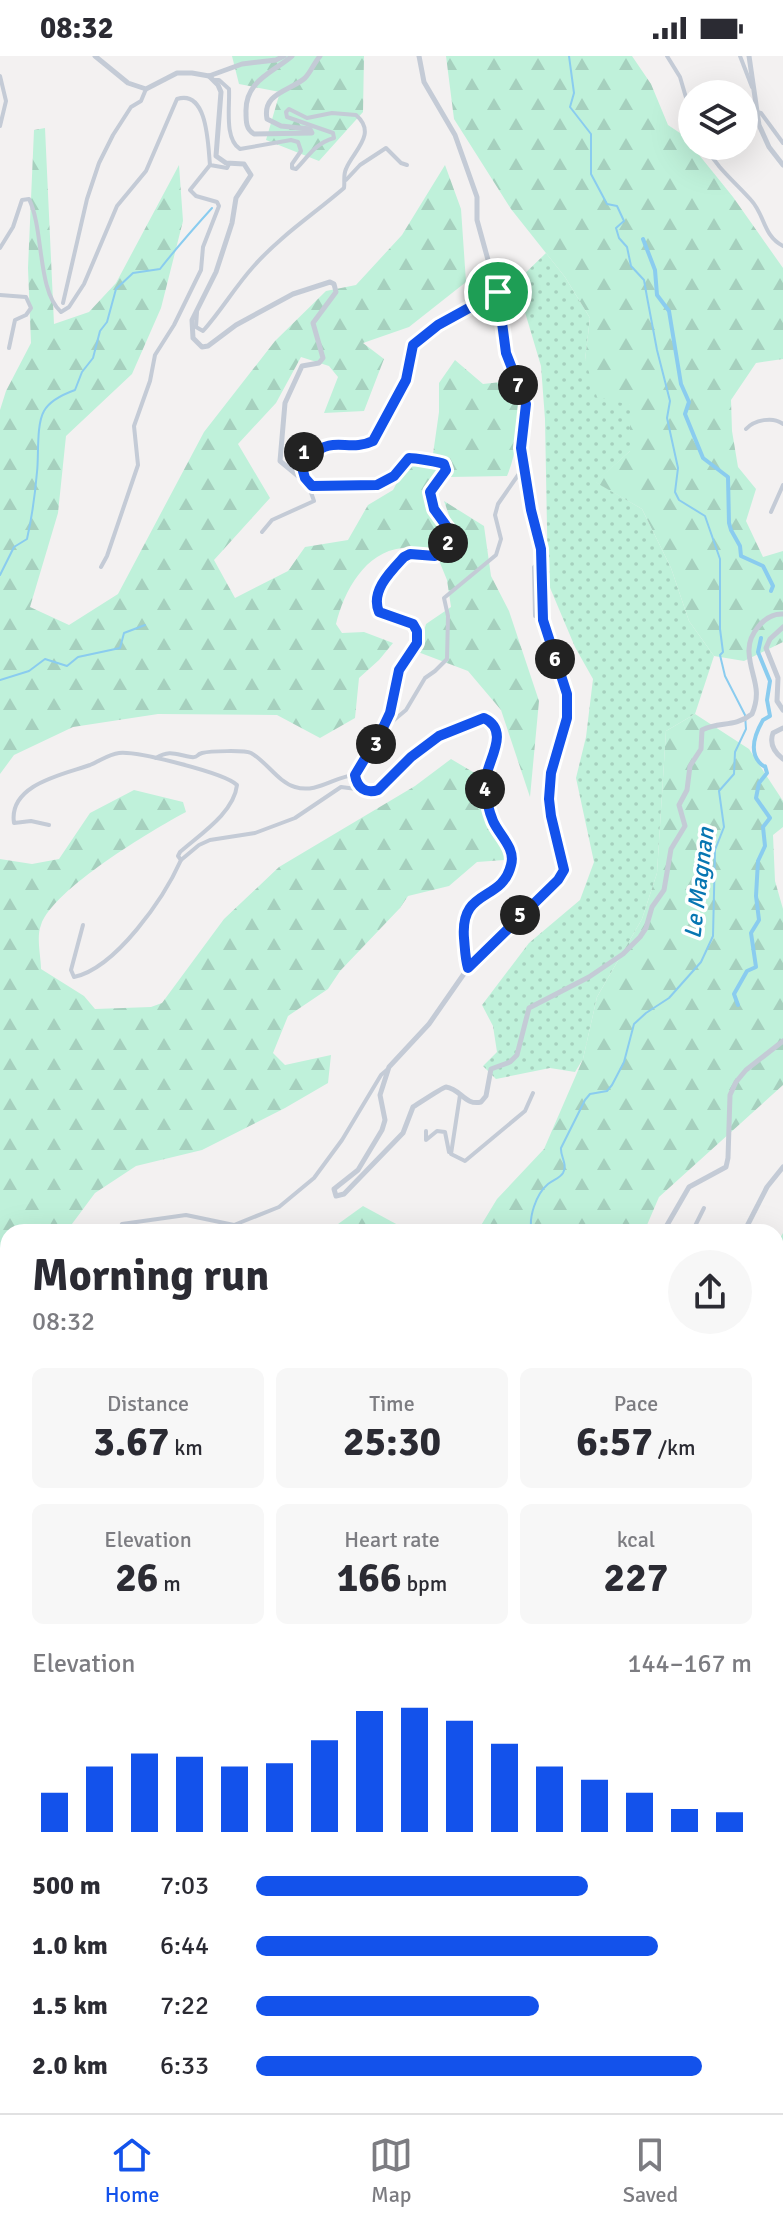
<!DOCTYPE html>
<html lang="en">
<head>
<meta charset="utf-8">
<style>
	body { margin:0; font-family:Signika,sans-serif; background:#f7f7f7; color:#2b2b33; height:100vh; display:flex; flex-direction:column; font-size:30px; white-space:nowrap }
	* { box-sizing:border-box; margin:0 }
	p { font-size:26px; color:#7c7c81 }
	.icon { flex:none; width:44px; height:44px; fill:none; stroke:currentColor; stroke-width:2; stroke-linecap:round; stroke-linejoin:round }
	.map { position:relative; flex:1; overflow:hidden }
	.sheet { position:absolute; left:0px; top:1168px; width:784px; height:890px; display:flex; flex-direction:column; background:#fff; border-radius:24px 24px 0 0; box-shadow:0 8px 32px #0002 }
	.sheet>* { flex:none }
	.fabs { position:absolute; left:678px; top:24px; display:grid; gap:16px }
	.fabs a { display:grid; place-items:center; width:80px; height:80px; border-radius:50%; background:#fff; box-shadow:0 8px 32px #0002; font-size:40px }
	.pin { position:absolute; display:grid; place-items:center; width:68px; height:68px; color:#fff; margin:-34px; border:4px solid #fff; border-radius:50%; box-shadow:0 2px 8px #0007 }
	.km { position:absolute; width:40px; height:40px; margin:-20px; border-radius:50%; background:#222; color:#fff; font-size:22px; line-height:40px; text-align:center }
	.round { display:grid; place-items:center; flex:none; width:84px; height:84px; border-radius:42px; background:#f7f7f7 }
	.head { display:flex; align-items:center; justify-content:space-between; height:136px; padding:0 32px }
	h1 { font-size:44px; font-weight:800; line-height:60px }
	.figures { display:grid; grid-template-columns:repeat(3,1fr); gap:12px; height:136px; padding:8px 32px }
	.figures div { display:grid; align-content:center; border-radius:12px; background:#f7f7f7; text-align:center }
	.figures b { font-size:40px; font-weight:800 }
	.figures small { font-size:22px; font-weight:400 }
	.figures p { font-size:22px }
	.chart { height:224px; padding:16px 32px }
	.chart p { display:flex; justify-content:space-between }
	.chart svg { width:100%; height:144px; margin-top:8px; stroke:#1352eb; stroke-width:6 }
	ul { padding:0 32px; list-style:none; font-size:26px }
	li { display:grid; grid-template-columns:128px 96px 1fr; align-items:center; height:60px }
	li i { height:20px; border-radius:10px; background:#1352eb }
	.status { display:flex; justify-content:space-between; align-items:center; height:56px; padding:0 40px; background:#fff; direction:ltr }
	.status svg { height:22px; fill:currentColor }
	.tabs { display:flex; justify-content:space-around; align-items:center; height:112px; border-top:2px solid #e1e1e2; background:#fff; font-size:22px; color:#7c7c81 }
	.tabs a { display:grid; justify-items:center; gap:4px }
	.tabs .on { color:#1352eb }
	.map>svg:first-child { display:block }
	.grass { fill:url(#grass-dots) }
	.forest { fill:url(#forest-firs) }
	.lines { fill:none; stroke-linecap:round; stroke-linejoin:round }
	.stream { stroke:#8accef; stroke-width:2 }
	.canal { stroke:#8accef; stroke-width:4 }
	.motorway-tunnel { stroke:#d1d1d4; stroke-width:10; stroke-dasharray:10 5; stroke-linecap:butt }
	.motorway-casing { stroke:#7286ad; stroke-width:14 }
	.minor { stroke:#c4cbd6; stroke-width:4 }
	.tertiary { stroke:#c4cbd6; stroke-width:5 }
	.motorway { stroke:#879bc1; stroke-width:10 }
	.route-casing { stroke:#fff; stroke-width:16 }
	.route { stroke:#1352eb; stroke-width:10 }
	.labels { text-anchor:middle; stroke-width:7; stroke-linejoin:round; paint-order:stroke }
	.water-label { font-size:24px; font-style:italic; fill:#0776b2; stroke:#fff }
</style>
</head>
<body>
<div class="status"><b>08:32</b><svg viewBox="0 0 49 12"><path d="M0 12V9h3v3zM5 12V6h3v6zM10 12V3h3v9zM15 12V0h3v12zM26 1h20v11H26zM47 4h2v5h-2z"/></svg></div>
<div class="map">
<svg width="783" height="2057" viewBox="0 0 783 2057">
	<defs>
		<pattern id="grass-dots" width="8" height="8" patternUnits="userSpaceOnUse" patternTransform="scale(2)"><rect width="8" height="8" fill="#bff1da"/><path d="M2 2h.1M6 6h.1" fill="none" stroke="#a6d0be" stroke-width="1.8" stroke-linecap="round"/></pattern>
		<pattern id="forest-firs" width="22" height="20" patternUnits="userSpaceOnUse" patternTransform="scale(2)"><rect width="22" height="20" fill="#bff1da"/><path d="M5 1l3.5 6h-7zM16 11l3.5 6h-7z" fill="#a6d0be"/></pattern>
	</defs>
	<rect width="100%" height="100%" fill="#f3f1f1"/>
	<polygon class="grass" points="546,197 565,221 590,262 585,304 630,349 630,395 596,426 642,453 671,512 689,565 714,600 695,658 666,675 657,817 642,863 597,941 583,1003 575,1016 550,1012 496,1023 483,1010 497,996 493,970 482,949 529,887 580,844 594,806 576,722 586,681 593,623 575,591 548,527 545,363 541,310 516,226"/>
	<g class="forest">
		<polygon points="232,0 364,0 363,56 319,105 266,84 280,36 239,28"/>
		<polygon points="446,0 632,0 651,28 668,69 683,79 733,141 783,212 783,303 756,307 731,344 732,375 738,411 756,433 746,465 763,501 783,495 783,586 744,605 714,600 689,565 671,512 642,453 595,426 630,395 630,349 597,341 585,304 590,262 565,221 511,153 454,63"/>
		<path d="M45,72L54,268L89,256L116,227L179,109L183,165L161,252L132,318L66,380L58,457L30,551L69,569L118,538L204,376L275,285L326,235L356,229L402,179L445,109L461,153L466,226L409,271L363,287L384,303L364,355L324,357L338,321L329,310L301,301L276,347L238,388L270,442L214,504L235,542L288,515L305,491L348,484L368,449L393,434L408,406L439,408L426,436L425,450L447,477L434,495C424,494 412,491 402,492C365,496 344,535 336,568L342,577L364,576L393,587L379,604L359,622L355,662L320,682L277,659L158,658L73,671L14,699L0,718V354L6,335L31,287L28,212L34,74Z"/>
		<path d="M455,304L483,328L511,325L524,350C515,375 518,395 507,420L450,421L448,405L433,398L439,356V327Z"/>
		<polygon points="444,445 484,470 491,520 509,555 539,645 530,741 501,654 468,615 418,596 426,568 451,551 447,524 438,502 454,486 452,468"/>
		<polygon points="695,658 749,693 783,745 783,771 773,779 775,825 783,853 783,1029 659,1141 644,1176 477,1176 497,1143 544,1093 583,1003 597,941 642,863 657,817 666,675"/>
		<path d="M451,703L478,719L488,767L505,790L504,804L477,806L449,830L408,840L400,852L340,915L328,933L288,960L273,997L285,1009L331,999L328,1027L285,1052L202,1094L136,1110L95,1137L66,1176H8V1576L0,1584V803L32,808L59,803L90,757L134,734L183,746L186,756C152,774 53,833 41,869C36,881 41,901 41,913L84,940L95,953L151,951L162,947L224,863L279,811L415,730Z"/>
		<polygon points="363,1150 398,1169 401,1176 327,1176"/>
		<polygon points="783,1177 783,1828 776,1830 776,1189"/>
		<polygon points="8,1781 8,2050 38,2050 42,2057 0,2057 0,1792"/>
		<polygon points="783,1852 783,1937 776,1941 776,1854"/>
		<polygon points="570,2050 663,2050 669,2057 570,2057"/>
	</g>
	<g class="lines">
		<g class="stream">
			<path d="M0,519L14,491L27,483C32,461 35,439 37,416C39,400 36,369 44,355C50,344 64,338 75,334L82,316L93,302L100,275L107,266L116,233L133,217L160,213C177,191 194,172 212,152"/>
			<polyline points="0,624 29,615 45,603 67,610 78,601 120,592 124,577 145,569"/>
			<path d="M532,1176C528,1162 536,1138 548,1128C553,1124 560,1122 563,1117C568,1108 560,1100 561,1092L585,1044L590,1038L607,1035L612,1029L624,1006L634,968L646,957L669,942L701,906L713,880L715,794L724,771L719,735L734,718L735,696L746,673L745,659L725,620L720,599L723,596L720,573V503L705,460L679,444L675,436L678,412L667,362L670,345L657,294L647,241L644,224L631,210L627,191L619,182L616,172L624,165L617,150L607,148L591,118V78L570,51L574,37L569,0"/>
			<polyline points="0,1358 8,1359"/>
			<polyline points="776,1748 780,1731 778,1718 783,1711"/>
			<polyline points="0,1937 8,1896"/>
			<polyline points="0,1973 8,1972"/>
		</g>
		<g class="canal">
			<polyline points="643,183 655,214 657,239 669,255 681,328 689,346 685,358 703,402 728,421 729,467 731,474 740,490 741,500 763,510 773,530 771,535"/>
			<path d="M738,949L734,938L747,915L756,911L751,877L759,864L756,840L758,805L765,790L763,771L770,762L756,742L759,727L767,717C763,704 768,716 759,706C749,694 756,676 763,664L770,660L767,644L770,625L758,596L761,582"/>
		</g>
		<g class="motorway-tunnel">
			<polyline points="469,2057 474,2050"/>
			<polyline points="489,2057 495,2050"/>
		</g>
		<defs>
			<g id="motorway">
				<polyline points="776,1834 783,1832"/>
				<polyline points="776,1849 783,1847"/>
			</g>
		</defs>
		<use href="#motorway" class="motorway-casing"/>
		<g class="minor">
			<polyline points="667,0 680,21 692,62"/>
			<polyline points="740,0 752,31"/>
			<polyline points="0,20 6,45 0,70"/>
			<polyline points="757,56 761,57 783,87"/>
			<path d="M705,90C717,112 735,126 751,144C765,159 763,180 783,190"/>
			<polyline points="346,124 360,109 386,92 401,107 407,109"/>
			<path d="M0,192L13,171L22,144L29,143C44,173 37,235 61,256L69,251L84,228L117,150L146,115L177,43C208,33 208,90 210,109L227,112L229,108"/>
			<polyline points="0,239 26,241 31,252 26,259 15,264 9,292"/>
			<polyline points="63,247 87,143 99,107 113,79 131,51 141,45 146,33"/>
			<path d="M197,256L196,271L203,275C221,255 235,231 253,211C280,180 314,158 344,132C345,126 343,119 346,113C353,95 378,78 356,59L332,57L307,62L289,53L286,56L287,61L333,77L334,82C314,88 309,100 296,113L292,112V108L301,95L298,86L291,84L240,93C224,83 230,50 229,33L219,24H214"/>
			<path d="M746,373C754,364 773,360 783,368"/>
			<polyline points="771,456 783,429"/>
			<path d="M262,476L272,464L314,445L301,408L299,397L314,398C332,379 358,402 376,383C387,370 404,333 408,317C411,309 409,300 411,293C416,279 482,242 498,236"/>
			<polyline points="101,511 107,500 138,409 134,370 150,325 155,299 174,269 201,214 203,191 219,150 217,146 196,140 190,134 210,109"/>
			<polyline points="535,560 534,511 541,505"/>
			<polyline points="382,674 406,654 425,622 435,615 447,603 448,560 444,542 496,499 501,483 495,459 498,448 523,412"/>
			<path d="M156,702C170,693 177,699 191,701C199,702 195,699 202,697C210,695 245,694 251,697C267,706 278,726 295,731C317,738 335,720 355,719"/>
			<path d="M49,769L31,765L14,767C8,728 65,718 90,709C100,705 109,698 119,697C137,695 225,717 237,729C234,757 199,779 180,796L178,800L181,804L199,789L210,784L255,777L295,762L341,731L364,734"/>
			<path d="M83,869L71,914L74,921C116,912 164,842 181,804"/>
			<polyline points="460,1039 451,1098 465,1105 525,1055 533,1037"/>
			<polyline points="426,1075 426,1084 437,1075 445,1076 449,1096"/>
			<polyline points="118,1176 122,1168 186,1159 234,1169 279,1151 314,1122 342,1084 381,1019 388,1013"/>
			<polyline points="692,1176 704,1152"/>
			<polyline points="708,1176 709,1171"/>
			<polyline points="0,1438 8,1437"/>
			<polyline points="0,1497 8,1497"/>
			<polyline points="0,1715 8,1694"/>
			<polyline points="0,1748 4,1750 0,1758"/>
			<polyline points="776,1969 783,1965"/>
			<polyline points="291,2050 294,2057"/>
			<polyline points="770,2050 773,2057"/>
			<polyline points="110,2057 112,2050"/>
		</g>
		<g class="tertiary">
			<polyline points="95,0 128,27 146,33 177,17 192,17 209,20 242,8 276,4 284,0"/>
			<path d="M292,0C272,17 245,25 246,56C246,66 246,73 254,78L312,77L310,73L281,70L267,63C262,37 290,35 305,22C311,16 314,7 320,0"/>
			<path d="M419,0L424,26L455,79L477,141V164L501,251L506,297L526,348L521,392L531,454L541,493L543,564L547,582L564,627L568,648L563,679L551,717L549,743L564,814L558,824L487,891L468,912L429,968L389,1011L380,1039L385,1064L382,1074L358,1114L334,1133L336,1140L344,1138L403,1077L413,1051C418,1048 443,1031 446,1031C461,1033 465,1050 481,1046L486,1040L491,1013L510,1006L517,999L529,952L589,921L623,898L640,881L646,872L652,851L664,834L671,793L685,770L679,749L687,734L690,710L701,693L702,674C720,665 734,672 752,658C763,632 750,620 749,596C748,578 765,557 783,558"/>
			<polyline points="749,0 759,69 769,91 783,109"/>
			<path d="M209,20L218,29L221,36L216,100L226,107L244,108L251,119L236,142L232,167L216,216L192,264L193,282L202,291L208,290L236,269L293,238L330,226L334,228L336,236L313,267L323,302L319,307L302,310L285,347L280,405L309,429L341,431L383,427L394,420L409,402L422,406H440L446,414L430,436L434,453L450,475L448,487L435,500L410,498L404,501C391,516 370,535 379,556L415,571L417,587L399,614L390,657L372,695L355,719C357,732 366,738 378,734L411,701L439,680L484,662C513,676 485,707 485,728C486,743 489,757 496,770C502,783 515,793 511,809C501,854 445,828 468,912"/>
			<polyline points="783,571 770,583 766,592 778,622 777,645 783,654"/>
			<path d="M783,672L773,677C769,688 774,696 783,703"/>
			<polyline points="663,1176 689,1131 726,1111 728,1102 730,1039 736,1026 746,1014 783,985"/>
			<polyline points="744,1176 767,1131 783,1111"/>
			<polyline points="564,2050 566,2057"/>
			<polyline points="203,2057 206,2050"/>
			<polyline points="672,2057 677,2050"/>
		</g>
		<use href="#motorway" class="motorway"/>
	</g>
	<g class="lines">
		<defs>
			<path id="route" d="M498,236L506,297L526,348L521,392L531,454L541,493L543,564L567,638V662L551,717L549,743L551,760L564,814L558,824L468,912C465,902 465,892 464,882C460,831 502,847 511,809C516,792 499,779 493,765C488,753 486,742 485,729C484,708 513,676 484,662L439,680L411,701L378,734C366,738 357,732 355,719L382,674L390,657L399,614L417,587V575L413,568L379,556C370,535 391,515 404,501L410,498L435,500L448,487L450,475L434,453L430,436L446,414L444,408C440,406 414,402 409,402L394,420L377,429L312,430L305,422L298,398L301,395L314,398C331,380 351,396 373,385L406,324L413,289L438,269Z"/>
		</defs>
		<use href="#route" class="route-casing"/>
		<use href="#route" class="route"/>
	</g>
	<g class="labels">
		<g class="water-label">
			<text transform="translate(699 827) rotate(-83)" y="8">Le Magnan</text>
		</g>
	</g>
</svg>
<div class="fabs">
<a><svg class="icon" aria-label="layers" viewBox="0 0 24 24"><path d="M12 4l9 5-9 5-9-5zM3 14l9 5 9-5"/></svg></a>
</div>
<div class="pin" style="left:498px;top:236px;background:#1e9e55"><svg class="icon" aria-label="arrive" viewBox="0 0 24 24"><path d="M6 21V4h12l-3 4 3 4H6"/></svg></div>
<b class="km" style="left:304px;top:396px">1</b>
<b class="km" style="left:448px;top:487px">2</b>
<b class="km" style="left:376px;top:688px">3</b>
<b class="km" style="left:485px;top:733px">4</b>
<b class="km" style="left:520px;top:859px">5</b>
<b class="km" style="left:555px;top:603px">6</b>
<b class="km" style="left:518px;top:329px">7</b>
<section class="sheet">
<div class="head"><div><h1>Morning run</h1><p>08:32</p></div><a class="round"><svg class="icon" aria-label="share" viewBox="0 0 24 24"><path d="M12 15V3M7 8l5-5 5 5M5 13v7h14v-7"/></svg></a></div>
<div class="figures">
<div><p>Distance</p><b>3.67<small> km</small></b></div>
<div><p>Time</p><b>25:30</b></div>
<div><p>Pace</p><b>6:57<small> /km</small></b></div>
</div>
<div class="figures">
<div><p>Elevation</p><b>26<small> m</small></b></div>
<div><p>Heart rate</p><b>166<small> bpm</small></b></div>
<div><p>kcal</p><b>227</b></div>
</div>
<div class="chart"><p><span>Elevation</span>144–167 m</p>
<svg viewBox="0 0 160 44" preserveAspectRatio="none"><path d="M5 44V32M15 44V24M25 44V20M35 44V21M45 44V24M55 44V23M65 44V16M75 44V7M85 44V6M95 44V10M105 44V17M115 44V24M125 44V28M135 44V32M145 44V37M155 44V38"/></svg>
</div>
<ul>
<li><b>500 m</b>7:03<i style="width:67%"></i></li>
<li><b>1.0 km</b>6:44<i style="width:81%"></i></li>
<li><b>1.5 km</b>7:22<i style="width:57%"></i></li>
<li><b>2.0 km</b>6:33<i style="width:90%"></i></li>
</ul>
</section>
</div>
<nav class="tabs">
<a class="on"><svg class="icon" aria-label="home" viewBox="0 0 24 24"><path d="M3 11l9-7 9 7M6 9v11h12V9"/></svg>Home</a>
<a><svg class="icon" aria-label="map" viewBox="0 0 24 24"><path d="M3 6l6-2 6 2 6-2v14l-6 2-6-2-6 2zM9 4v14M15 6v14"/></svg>Map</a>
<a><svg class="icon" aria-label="saved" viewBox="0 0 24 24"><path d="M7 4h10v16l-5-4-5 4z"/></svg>Saved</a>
</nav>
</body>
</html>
